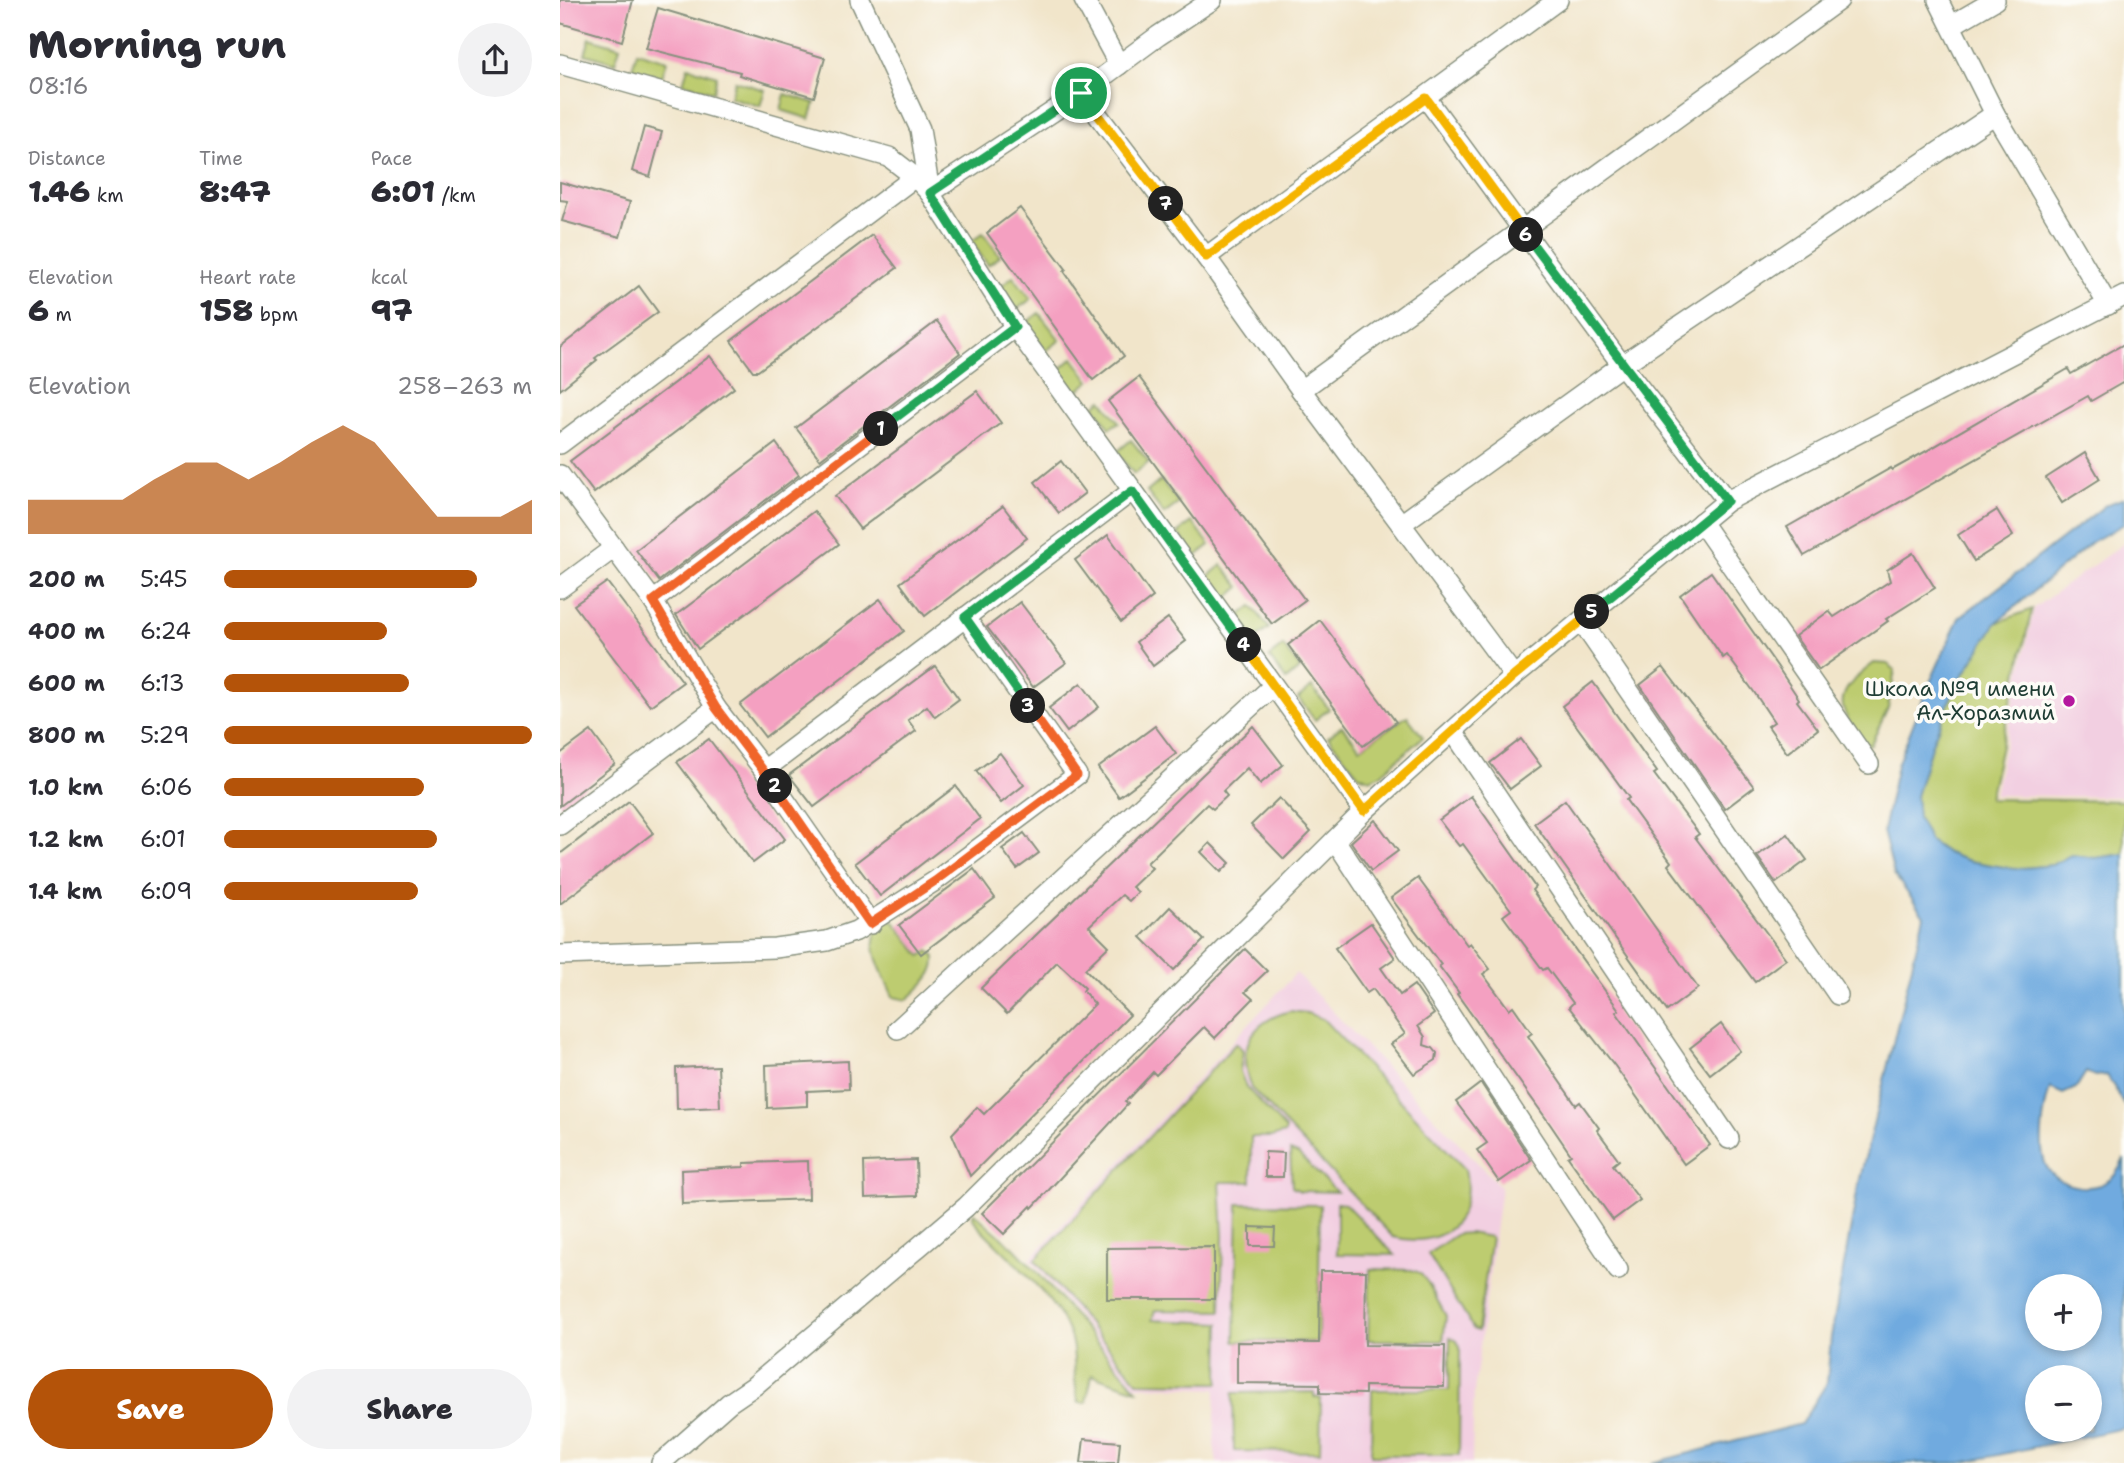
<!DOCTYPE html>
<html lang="en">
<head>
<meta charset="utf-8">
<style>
	body { margin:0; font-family:"Shantell Sans",sans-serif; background:#f2f2f3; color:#2b2b33; height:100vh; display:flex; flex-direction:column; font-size:26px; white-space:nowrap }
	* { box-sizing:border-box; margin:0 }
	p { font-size:23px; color:#7c7c81 }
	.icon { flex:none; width:38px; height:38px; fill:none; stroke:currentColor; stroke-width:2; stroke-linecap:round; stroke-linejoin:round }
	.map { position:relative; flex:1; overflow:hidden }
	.side { display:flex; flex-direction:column; background:#fff; width:560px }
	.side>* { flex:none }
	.buttons { position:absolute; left:1465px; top:1274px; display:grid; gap:14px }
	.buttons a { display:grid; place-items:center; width:77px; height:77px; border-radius:50%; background:#fff; box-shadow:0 4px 10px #0003; font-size:35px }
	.pin { position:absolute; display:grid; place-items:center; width:60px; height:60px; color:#fff; margin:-30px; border:4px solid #fff; border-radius:50%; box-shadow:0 2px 7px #0007 }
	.km { position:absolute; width:35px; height:35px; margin:-18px; border-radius:50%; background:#222; color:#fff; font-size:19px; line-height:35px; text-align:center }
	.round { display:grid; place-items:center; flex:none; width:74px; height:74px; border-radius:37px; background:#f2f2f3 }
	.overview { display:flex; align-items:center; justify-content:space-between; height:119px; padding:0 28px }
	h1 { font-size:38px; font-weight:800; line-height:52px }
	.stats { display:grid; grid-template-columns:repeat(3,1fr); gap:10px; height:119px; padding:7px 28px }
	.stats div { display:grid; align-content:center }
	.stats b { font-size:30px; font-weight:800 }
	.stats small { font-size:19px; font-weight:400 }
	.stats p { font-size:19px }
	.chart { height:196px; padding:14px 28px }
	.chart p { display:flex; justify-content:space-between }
	.chart svg { width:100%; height:126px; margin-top:7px; fill:#b45309; opacity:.7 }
	.button { display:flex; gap:14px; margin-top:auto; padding:14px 28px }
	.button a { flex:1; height:80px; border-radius:42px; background:#b45309; color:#fff; font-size:28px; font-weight:800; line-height:80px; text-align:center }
	.button a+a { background:#f2f2f3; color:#2b2b33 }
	ul { padding:0 28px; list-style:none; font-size:23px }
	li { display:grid; grid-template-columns:112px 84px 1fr; align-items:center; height:52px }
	li i { height:18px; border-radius:9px; background:#b45309 }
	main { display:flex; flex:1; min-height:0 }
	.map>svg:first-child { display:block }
	.built { fill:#f2cfe1 }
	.green { fill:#bdcc6f; stroke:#6e8452; stroke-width:2 }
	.water { fill:#6faadf; stroke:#47748a; stroke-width:2; fill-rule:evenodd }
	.building { fill:#f4a0c1 }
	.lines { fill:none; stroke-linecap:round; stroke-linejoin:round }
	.minor-casing { stroke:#88917f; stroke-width:22 }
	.minor { stroke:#fff; stroke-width:19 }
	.split-1-casing { stroke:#fff; stroke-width:14 }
	.split-2-casing { stroke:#fff; stroke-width:14 }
	.split-3-casing { stroke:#fff; stroke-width:14 }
	.split-4-casing { stroke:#fff; stroke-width:14 }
	.split-5-casing { stroke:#fff; stroke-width:14 }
	.split-6-casing { stroke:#fff; stroke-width:14 }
	.split-7-casing { stroke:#fff; stroke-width:14 }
	.split-8-casing { stroke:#fff; stroke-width:14 }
	.split-1 { stroke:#22a559; stroke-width:9 }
	.split-2 { stroke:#f0652b; stroke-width:9 }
	.split-3 { stroke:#f0652b; stroke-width:9 }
	.split-4 { stroke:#22a559; stroke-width:9 }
	.split-5 { stroke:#f5b400; stroke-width:9 }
	.split-6 { stroke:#22a559; stroke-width:9 }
	.split-7 { stroke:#f5b400; stroke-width:9 }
	.split-8 { stroke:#f5b400; stroke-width:9 }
	.poi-dot { fill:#b5179e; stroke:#fdfcf7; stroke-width:2.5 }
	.labels { text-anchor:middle; stroke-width:7; stroke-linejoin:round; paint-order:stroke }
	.poi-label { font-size:21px; fill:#1f3d34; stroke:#fdfcf7; text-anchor:end }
</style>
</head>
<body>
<main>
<section class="side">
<div class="overview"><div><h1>Morning run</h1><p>08:16</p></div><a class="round"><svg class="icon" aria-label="share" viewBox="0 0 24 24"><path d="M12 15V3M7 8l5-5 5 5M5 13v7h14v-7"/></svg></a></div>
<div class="stats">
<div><p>Distance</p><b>1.46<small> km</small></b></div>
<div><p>Time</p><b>8:47</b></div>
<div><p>Pace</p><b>6:01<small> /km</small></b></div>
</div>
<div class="stats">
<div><p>Elevation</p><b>6<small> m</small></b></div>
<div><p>Heart rate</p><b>158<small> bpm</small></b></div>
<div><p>kcal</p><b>97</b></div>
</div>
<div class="chart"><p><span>Elevation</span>258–263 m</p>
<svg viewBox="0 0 160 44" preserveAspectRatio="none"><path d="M0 44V32L10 32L20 32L30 32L40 25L50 19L60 19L70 25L80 19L90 12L100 6L110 12L120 25L130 38L140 38L150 38L160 32V44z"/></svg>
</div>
<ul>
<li><b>200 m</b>5:45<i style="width:82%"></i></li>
<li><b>400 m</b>6:24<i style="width:53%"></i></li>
<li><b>600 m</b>6:13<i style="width:60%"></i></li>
<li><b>800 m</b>5:29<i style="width:100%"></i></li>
<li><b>1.0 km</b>6:06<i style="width:65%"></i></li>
<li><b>1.2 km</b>6:01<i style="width:69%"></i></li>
<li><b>1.4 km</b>6:09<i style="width:63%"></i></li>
</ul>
<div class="button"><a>Save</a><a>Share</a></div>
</section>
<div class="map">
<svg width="1564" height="1463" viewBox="0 0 1564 1463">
	<rect width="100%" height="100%" fill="#fdfcf7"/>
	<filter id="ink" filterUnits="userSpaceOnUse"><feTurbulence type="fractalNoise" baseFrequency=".0143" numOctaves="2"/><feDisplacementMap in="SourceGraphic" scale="14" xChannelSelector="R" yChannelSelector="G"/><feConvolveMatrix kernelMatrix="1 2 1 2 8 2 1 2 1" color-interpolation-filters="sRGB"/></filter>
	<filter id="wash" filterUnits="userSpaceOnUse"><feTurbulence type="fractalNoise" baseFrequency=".00686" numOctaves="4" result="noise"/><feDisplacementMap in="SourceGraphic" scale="28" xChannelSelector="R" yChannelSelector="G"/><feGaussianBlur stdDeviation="1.57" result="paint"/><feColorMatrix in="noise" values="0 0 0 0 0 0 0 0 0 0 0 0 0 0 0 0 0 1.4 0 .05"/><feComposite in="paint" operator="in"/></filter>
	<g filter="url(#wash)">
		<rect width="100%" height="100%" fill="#f1e5ca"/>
		<g class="built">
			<polygon points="1564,543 1564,797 1434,795 1474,608"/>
			<polygon points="736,973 941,1187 914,1392 912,1463 657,1463 654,1445 656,1389 575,1386 470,1259"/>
		</g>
		<g class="green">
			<polygon points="30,38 60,47 55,63 25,54"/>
			<polygon points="77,52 107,61 102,77 72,68"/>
			<polygon points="128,67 157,76 153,92 123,83"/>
			<polygon points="175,81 205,90 200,106 170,97"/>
			<polygon points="225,94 255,103 250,119 221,110"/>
			<polygon points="423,233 440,256 428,265 411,242"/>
			<polygon points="453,276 471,299 456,310 439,288"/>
			<polygon points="479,313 500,340 486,351 465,324"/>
			<polygon points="513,358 530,381 516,392 499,370"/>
			<polygon points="542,400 559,422 550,428 534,406"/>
			<polygon points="571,440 589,462 574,474 557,452"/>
			<polygon points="601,480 619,503 604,514 587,492"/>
			<polygon points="632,522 650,545 636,556 618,533"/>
			<polygon points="662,565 680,587 666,599 648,576"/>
			<polygon points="692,606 709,628 695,639 678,617"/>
			<polygon points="1472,609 1429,799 1564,801 1564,854 1535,858 1511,855 1492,865 1455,869 1409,861 1387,853 1370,841 1358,818 1356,796 1372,743 1394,690 1436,623"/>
			<polygon points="723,646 740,668 726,680 709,657"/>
			<path d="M1314,663L1328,664L1335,670L1328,708L1311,744L1306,745C1275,706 1272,695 1314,663Z"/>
			<polygon points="752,687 769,709 755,720 738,698"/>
			<polygon points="847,716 863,737 821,774 810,779 799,775 768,737 782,726 800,748"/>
			<path d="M330,918L336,924L361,956L369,951L375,957C377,975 359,988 347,1000L333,997C323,971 297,937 330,918Z"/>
			<path d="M730,1011L747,1013L763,1019L905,1169C915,1220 883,1250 833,1237L691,1088C676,1049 690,1022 730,1011Z"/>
			<polygon points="676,1043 683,1050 680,1071 686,1087 726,1130 725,1133 711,1137 691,1137 691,1182 660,1182 663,1236 661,1311 595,1310 592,1320 660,1323 659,1383 578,1382 475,1260"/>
			<polygon points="730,1151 738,1154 777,1192 740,1191 732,1187"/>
			<polygon points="777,1203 785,1204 835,1255 777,1254"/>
			<polygon points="678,1204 760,1205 758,1342 675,1341"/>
			<path d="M414,1213L454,1248L478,1273L577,1390L532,1375L526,1403H519C512,1382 517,1360 511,1339C499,1300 448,1257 419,1227L412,1217Z"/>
			<polygon points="909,1233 931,1237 918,1331 914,1330 868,1254 897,1234"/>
			<polygon points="810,1269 852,1270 860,1273 868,1283 886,1316 883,1341 808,1340"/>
			<polygon points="890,1337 897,1341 900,1347 899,1455 811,1455 812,1390 889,1390"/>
			<polygon points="754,1392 754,1397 761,1398 760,1452 674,1451 673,1393"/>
		</g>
		<path class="water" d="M1564,498V524L1532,542L1436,623L1394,690L1372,743L1356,796L1358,818L1370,841L1387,853L1409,861L1455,869L1492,865L1511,855L1535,858L1564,854V1104L1547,1075L1535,1076L1526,1072L1516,1088L1503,1094L1490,1088C1484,1107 1476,1151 1488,1169C1502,1189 1534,1193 1552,1178C1557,1174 1561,1165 1564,1159V1428L1401,1463H1092L1241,1424L1267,1383L1271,1337L1298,1187L1364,916L1334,874L1323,831L1337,765L1368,687L1399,618L1546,505ZM1477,1286H1530V1339H1477ZM1477,1377H1530V1430H1477Z"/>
		<g id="blocks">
			<g class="building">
				<polygon points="0,0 73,0 62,41 0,23"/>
				<polygon points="98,8 265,58 254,97 179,75 180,72 86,48"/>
				<polygon points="84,127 102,132 90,177 72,171"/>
				<polygon points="0,182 70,202 60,237 2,221 8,201 0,200"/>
				<polygon points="460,208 506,269 504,271 564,356 533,380 427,233"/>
				<polygon points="312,235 337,268 198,371 193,371 171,341"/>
				<polygon points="79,286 98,312 35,358 37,360 0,390 0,347"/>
				<polygon points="377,321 400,353 260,459 236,428"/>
				<polygon points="1564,344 1564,382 1531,401 1528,396 1244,556 1227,527 1331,468 1332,470 1370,449 1508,369 1511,374"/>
				<polygon points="150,356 174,388 34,493 10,461"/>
				<polygon points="579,377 745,600 712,624 548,401"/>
				<polygon points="417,391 441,423 300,529 275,496"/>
				<polygon points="216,443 239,475 99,581 76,550"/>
				<polygon points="1525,453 1540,479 1502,503 1486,478"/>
				<polygon points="501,461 525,493 499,513 475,482"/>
				<polygon points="443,506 467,538 365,616 340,583"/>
				<polygon points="1437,510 1453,536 1414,561 1398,535"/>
				<polygon points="254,511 279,544 138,649 116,615"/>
				<polygon points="548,535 593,597 561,622 515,560"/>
				<polygon points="1353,553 1375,588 1326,619 1328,621 1259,670 1235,636 1269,611 1274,617 1330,581 1327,570"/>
				<polygon points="1151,572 1217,666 1239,699 1237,701 1258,729 1227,753 1208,726 1214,722 1194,692 1167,655 1163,658 1120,595"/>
				<polygon points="47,582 123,682 90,706 14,605"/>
				<polygon points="320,599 344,631 205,737 180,705"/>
				<polygon points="460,602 506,663 473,687 427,627"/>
				<polygon points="608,618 626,641 593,666 576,642"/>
				<polygon points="760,620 836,722 803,746 728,645"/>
				<polygon points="375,666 399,699 375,717 367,706 348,720 356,731 254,807 229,775"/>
				<polygon points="1103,667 1194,787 1165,809 1080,685"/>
				<polygon points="1033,682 1097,772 1094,774 1139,834 1135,837 1226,959 1195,982 1108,865 1111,862 1066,800 1069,798 1002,706"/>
				<polygon points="521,683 539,707 507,732 489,708"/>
				<polygon points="595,726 616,754 559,797 538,768"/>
				<polygon points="693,726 723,765 700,784 687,768 663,791 667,796 653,809 647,804 587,863 592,868 572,887 578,892 569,901 562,895 529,926 549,946 525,969 570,1015 410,1176 392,1134 417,1107 424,1114 535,1004 523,991 525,988 497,962 447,1014 421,988"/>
				<polygon points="31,731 55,764 0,806 0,754"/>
				<polygon points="149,739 225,839 193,863 117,762"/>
				<polygon points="961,739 981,766 950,789 930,763"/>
				<polygon points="440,753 464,785 441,803 416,771"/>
				<polygon points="396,786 420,819 320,896 295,863"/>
				<polygon points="911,796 975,887 972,890 1059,1010 1056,1012 1150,1145 1124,1164 1055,1066 1009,1007 1013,1003 987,968 983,970 943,916 951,910 903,844 899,846 879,820"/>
				<polygon points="719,798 751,832 724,859 691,825"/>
				<polygon points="1005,800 1138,988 1107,1011 974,823"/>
				<polygon points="69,801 93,833 0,904 0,854"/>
				<polygon points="815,820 838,851 811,871 791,842"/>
				<polygon points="464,833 479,853 457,869 442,849"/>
				<polygon points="1228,834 1247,860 1216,883 1197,856"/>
				<polygon points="650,843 670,863 661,872 641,852"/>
				<polygon points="414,869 435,898 361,954 339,925"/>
				<polygon points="858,878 907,945 910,943 930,969 923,974 949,1009 953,1006 972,1033 968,1036 1016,1105 1020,1102 1039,1128 1037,1130 1059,1160 1053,1165 1080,1200 1053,1220 1008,1157 1011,1155 990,1124 897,994 899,993 879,966 881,965 831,898"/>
				<polygon points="610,907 644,940 614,970 581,937"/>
				<polygon points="811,923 835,958 821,968 840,995 854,985 874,1014 858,1026 865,1037 864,1045 873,1048 877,1053 876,1060 854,1074 831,1044 845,1034 813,989 807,993 775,948"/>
				<polygon points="685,949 707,971 685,992 693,999 655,1038 644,1027 596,1075 593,1072 565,1102 568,1104 500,1178 472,1208 471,1206 444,1234 422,1213"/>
				<polygon points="1161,1024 1180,1051 1150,1074 1130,1048"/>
				<polygon points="288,1061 289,1089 247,1091 247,1106 207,1108 206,1065"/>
				<polygon points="158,1066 160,1107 117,1109 116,1068"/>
				<polygon points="921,1083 971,1160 939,1182 917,1150 927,1143 896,1102"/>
				<polygon points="705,1152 724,1153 723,1177 705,1177"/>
				<polygon points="356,1160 357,1196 305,1198 304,1162"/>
				<polygon points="248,1161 249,1199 122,1204 121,1170 184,1167 184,1163"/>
				<polygon points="690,1227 715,1228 714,1246 690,1246"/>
				<polygon points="654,1247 654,1299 547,1299 547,1248"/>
				<polygon points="760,1271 806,1271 805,1345 885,1346 884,1387 805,1386 805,1394 760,1393 760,1384 677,1383 677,1342 759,1343"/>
				<polygon points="524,1439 560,1442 558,1463 521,1463"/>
			</g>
		</g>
	</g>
	<g filter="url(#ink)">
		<use href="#blocks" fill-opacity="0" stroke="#88917f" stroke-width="2"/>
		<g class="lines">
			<defs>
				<g id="minor">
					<polyline points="300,0 360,129 370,193"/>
					<polyline points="524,0 559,65"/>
					<polyline points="1378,0 1435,114 1548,305"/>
					<polyline points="1392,25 1435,0"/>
					<polyline points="0,64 329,157 355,177 370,193 455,327 804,811"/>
					<polyline points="521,93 598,36 652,0"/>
					<polyline points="866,98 1062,365 1167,501"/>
					<polyline points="370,193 521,93 646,257 741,390 954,676"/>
					<polyline points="646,257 998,0"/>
					<polyline points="741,390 1279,0"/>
					<polyline points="0,444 355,177"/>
					<polyline points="0,475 93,601 156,708 204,770 311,924"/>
					<polyline points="1141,522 1309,764"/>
					<polyline points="841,524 1062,365 1435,114"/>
					<polyline points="0,588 54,548"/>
					<polyline points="93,601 455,327"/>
					<polyline points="1021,621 1278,995"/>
					<polyline points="893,731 1169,1139"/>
					<polyline points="204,770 572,491"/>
					<polyline points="0,825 156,708"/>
					<polyline points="775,840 1058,1270"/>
					<polyline points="0,955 215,948 267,941 296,931 375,881 517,775 405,617"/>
					<polyline points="338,1029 713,686"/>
					<polyline points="101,1463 169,1403 194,1386 406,1207 804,811 954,676 1167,501 1564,296"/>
				</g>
			</defs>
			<use href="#minor" class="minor-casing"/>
			<use href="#minor" class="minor"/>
		</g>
	</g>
	<g class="lines" filter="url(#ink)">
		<defs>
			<polyline id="split-1" points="321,429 455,327 370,193 521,93"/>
			<polyline id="split-2" points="215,786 156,708 93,601 321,429"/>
			<polyline id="split-3" points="215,786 310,924 375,881 517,775 468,706"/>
			<polyline id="split-4" points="468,706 405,617 572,491 684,645"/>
			<polyline id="split-5" points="684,645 804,811 954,676 1032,612"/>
			<polyline id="split-6" points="966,235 1167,501 1032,612"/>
			<polyline id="split-7" points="606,204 646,257 866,98 966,235"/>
			<polyline id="split-8" points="521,93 606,204"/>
		</defs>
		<use href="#split-1" class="split-1-casing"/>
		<use href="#split-2" class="split-2-casing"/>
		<use href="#split-3" class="split-3-casing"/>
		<use href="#split-4" class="split-4-casing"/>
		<use href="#split-5" class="split-5-casing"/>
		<use href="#split-6" class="split-6-casing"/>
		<use href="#split-7" class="split-7-casing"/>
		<use href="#split-8" class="split-8-casing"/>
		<use href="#split-1" class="split-1"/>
		<use href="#split-2" class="split-2"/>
		<use href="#split-3" class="split-3"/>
		<use href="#split-4" class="split-4"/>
		<use href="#split-5" class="split-5"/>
		<use href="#split-6" class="split-6"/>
		<use href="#split-7" class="split-7"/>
		<use href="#split-8" class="split-8"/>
	</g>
	<circle class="poi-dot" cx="1509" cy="701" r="7"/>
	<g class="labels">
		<g class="poi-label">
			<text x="1495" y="696">Школа №9 имени<tspan x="1495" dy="24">Ал-Хоразмий</tspan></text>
		</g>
	</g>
</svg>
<div class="buttons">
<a>+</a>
<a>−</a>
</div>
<div class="pin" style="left:521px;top:93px;background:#1e9e55"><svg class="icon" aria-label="arrive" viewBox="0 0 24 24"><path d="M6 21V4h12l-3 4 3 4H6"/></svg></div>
<b class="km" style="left:321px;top:429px">1</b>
<b class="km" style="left:215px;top:786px">2</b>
<b class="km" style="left:468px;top:706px">3</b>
<b class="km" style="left:684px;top:645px">4</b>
<b class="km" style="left:1032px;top:612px">5</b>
<b class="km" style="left:966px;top:235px">6</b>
<b class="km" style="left:606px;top:204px">7</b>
</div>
</main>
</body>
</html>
